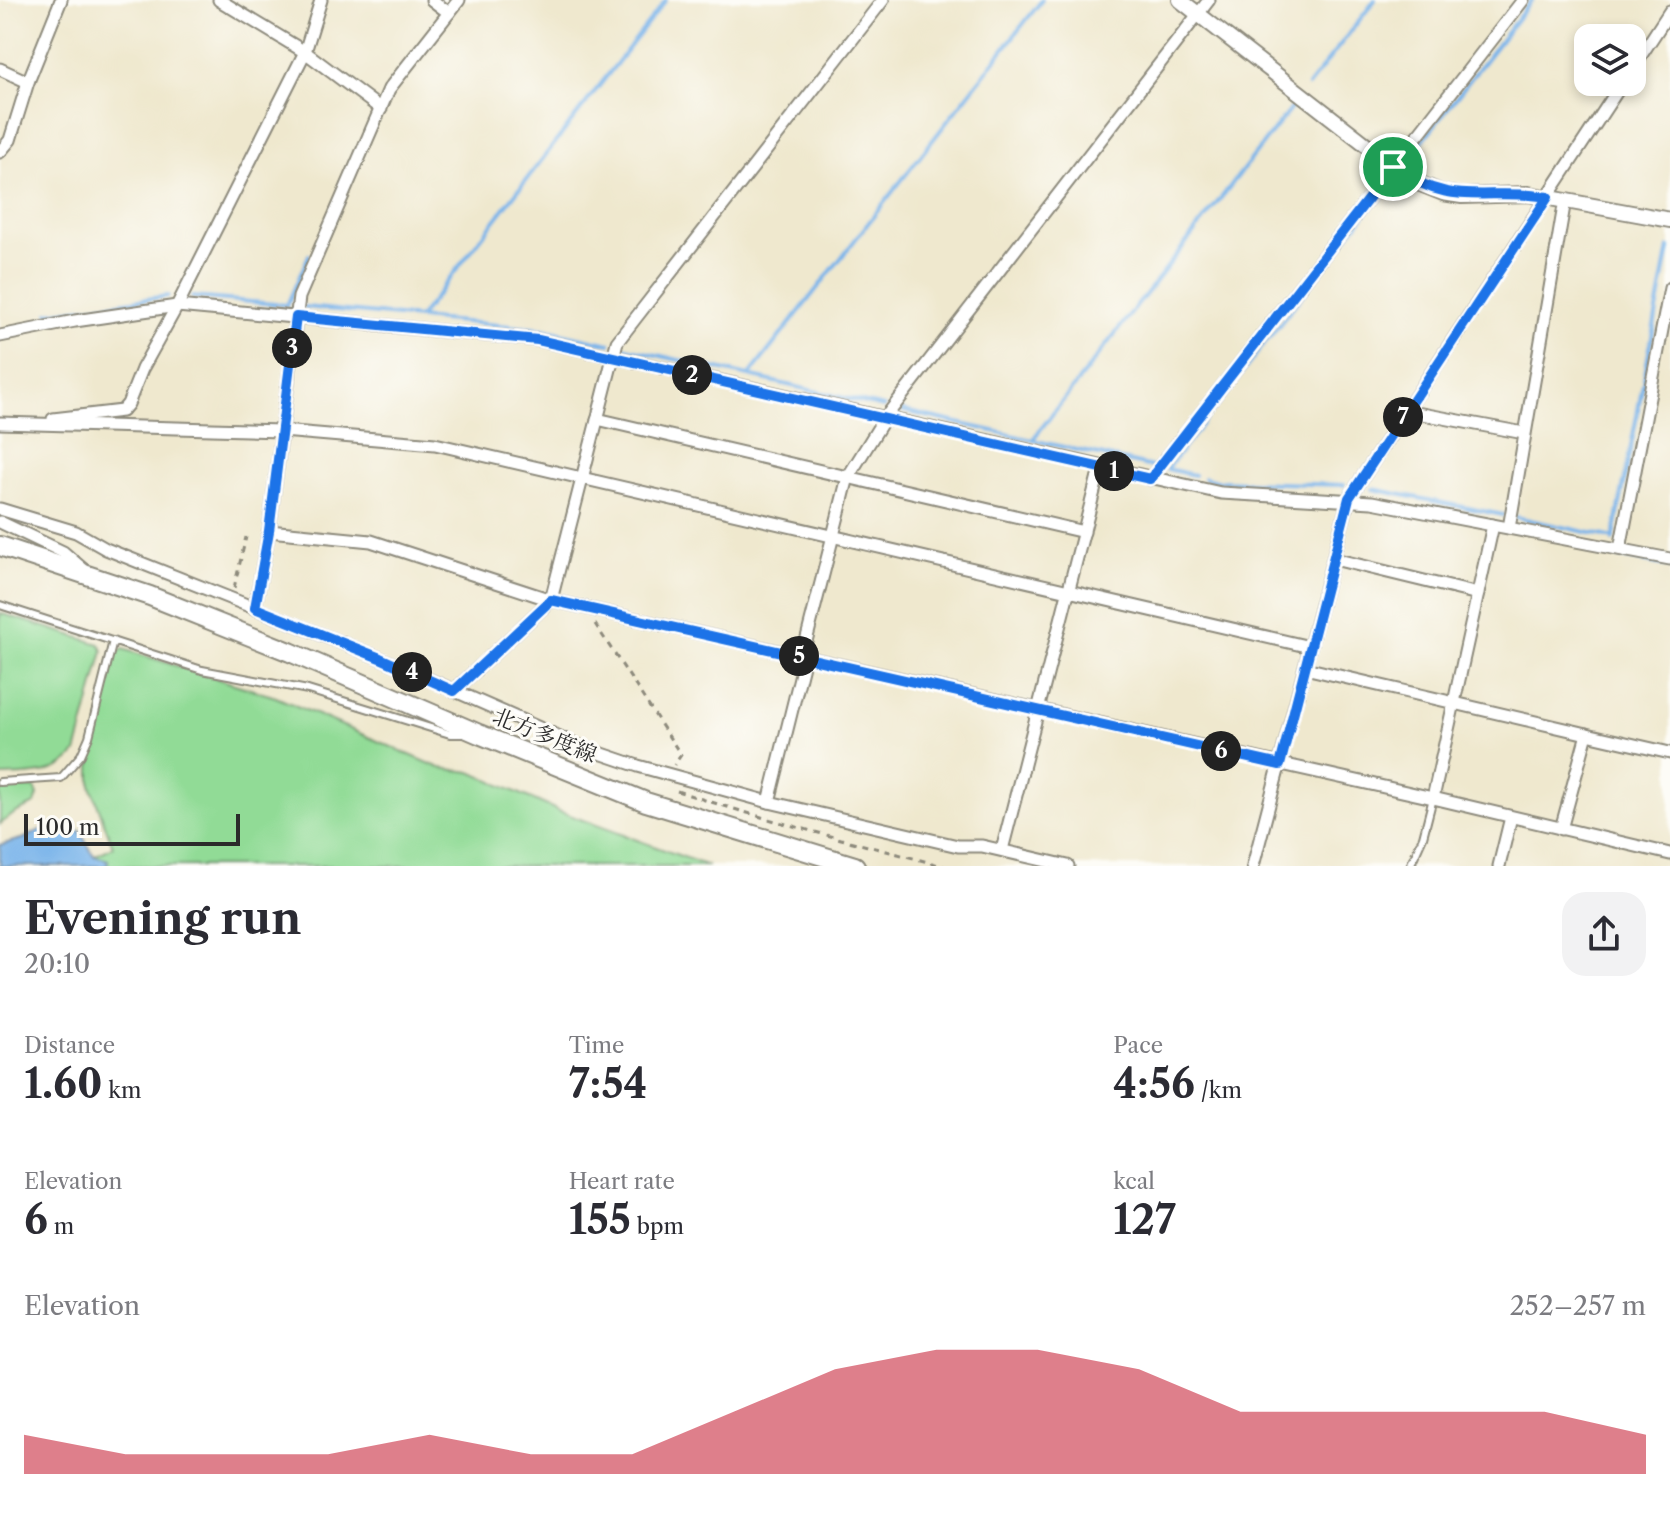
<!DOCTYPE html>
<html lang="en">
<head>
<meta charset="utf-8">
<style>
	body { margin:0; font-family:"Libre Caslon Text","Noto Serif JP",serif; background:#f2f2f3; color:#2b2b33; height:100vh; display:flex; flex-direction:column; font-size:30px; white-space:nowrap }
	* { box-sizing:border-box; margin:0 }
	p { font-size:26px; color:#7c7c81 }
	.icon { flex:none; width:44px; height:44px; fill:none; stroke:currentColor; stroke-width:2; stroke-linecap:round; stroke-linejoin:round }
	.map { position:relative; height:866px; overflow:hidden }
	.sheet { display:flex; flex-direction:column; background:#fff; flex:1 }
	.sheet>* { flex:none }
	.controls { position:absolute; left:1574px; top:24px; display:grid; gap:16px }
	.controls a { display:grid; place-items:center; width:72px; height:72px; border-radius:16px; background:#fff; box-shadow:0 4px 12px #0003; font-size:40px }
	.scale { position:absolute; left:24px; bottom:20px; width:216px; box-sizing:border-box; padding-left:8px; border:4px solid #2b2b2b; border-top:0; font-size:22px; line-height:28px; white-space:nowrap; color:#2b2b2b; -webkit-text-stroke:6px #fdfcf7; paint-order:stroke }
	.pin { position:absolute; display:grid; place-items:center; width:68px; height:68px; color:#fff; margin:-34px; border:4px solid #fff; border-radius:50%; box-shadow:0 2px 8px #0007 }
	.km { position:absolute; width:40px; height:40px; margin:-20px; border-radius:50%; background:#222; color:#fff; font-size:22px; line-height:40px; text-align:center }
	.round { display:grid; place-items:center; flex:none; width:84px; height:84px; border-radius:24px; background:#f2f2f3 }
	.headline { display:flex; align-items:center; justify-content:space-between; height:136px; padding:0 24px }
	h1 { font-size:44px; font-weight:800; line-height:60px }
	.metrics { display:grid; grid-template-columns:repeat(3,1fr); gap:12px; height:136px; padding:8px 24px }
	.metrics div { display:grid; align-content:center }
	.metrics b { font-size:40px; font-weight:800 }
	.metrics small { font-size:22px; font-weight:400 }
	.metrics p { font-size:22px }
	.chart { height:224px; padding:16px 24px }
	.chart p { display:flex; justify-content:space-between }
	.chart svg { width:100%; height:144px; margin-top:8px; fill:#d1495b; opacity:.7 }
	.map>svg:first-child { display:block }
	.green { fill:#91db96; stroke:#5e8360; stroke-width:2 }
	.water { fill:#79b4ea; stroke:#52708a; stroke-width:2 }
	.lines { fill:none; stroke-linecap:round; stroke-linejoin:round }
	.stream { stroke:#79b4ea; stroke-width:4 }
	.service-casing { stroke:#8d8a7c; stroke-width:10 }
	.minor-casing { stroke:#8d8a7c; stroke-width:15 }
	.tertiary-casing { stroke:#8d8a7c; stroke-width:18 }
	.primary-casing { stroke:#8d8a7c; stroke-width:22 }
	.path { stroke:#8d8a7c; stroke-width:3; stroke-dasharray:6 6; stroke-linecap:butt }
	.service { stroke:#fff; stroke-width:6 }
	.minor { stroke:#fff; stroke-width:11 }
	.tertiary { stroke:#fff; stroke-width:14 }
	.primary { stroke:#fff; stroke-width:18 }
	.route-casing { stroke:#fff; stroke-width:16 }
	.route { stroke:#1a73e8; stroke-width:10 }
	.labels { text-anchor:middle; stroke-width:6; stroke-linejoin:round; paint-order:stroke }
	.street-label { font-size:22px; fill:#2b2b2b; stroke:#fdfcf7 }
</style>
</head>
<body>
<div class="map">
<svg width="1670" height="866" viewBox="0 0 1670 866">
	<rect width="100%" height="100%" fill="#fdfcf7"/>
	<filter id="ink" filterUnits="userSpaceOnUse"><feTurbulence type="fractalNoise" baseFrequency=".0125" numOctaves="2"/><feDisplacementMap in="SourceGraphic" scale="16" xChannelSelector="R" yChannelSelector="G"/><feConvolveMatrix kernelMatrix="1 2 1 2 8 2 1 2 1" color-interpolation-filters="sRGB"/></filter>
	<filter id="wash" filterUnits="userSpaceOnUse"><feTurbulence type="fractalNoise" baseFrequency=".006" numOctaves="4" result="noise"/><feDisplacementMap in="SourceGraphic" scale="32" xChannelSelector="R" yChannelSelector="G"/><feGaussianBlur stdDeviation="1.8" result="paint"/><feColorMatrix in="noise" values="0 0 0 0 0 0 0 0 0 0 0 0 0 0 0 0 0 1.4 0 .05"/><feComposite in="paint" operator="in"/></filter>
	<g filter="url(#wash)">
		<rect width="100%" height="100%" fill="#efe8ce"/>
		<g class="green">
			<path d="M0,613L100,644L103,651L76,753C57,777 28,775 0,776Z"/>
			<polygon points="123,649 276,697 440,768 471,772 561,812 708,866 107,866 108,860 94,856 113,847 91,786 91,758 116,653"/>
			<polygon points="0,787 35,788 38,795 35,804 15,813 0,824"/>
		</g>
		<polygon class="water" points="52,824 80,831 94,856 108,860 107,866 0,866 0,845 25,838"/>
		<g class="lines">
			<g class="stream">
				<polyline points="1308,86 1375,0"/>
				<polyline points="1410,157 1532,0"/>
				<polyline points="192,297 287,305 309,255"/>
				<polyline points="305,307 419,318 666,0"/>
				<polyline points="49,313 168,296"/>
				<polyline points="419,318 542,329 610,344"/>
				<polyline points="622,347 884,407"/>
				<polyline points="749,376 1042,0"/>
				<polyline points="900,410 1153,467"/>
				<polyline points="1033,439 1295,103"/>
				<polyline points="1194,475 1167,469 1387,186"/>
				<polyline points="1204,478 1218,481 1344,485"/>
				<polyline points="1373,489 1503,515"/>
				<polyline points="1516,517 1614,538"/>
				<polyline points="1613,541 1669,248"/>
				<polyline points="1611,553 1610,555 1670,566"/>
			</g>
		</g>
	</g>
	<g filter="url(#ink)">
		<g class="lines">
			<defs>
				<g id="service">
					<polyline points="0,605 202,670 308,690 450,734 462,734"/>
					<polyline points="0,782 61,778 81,755 89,737 113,641"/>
					<polyline points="1410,866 1423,837 1433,798"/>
				</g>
				<g id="minor">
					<polyline points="219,0 305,52 381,109"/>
					<polyline points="432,0 449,13"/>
					<polyline points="0,69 28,82"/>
					<polyline points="1632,69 1670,11"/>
					<polyline points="0,152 10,140 28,82 61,0"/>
					<polyline points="0,336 75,321 177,306 538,340 1221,493 1372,502 1670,559"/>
					<polyline points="1406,411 1524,433"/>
					<polyline points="53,419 122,411 128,404 142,369 177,306 305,52 321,0"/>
					<polyline points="597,419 1084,532"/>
					<polyline points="0,423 282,431 435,444 1310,647"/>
					<polyline points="1150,479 1523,0"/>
					<polyline points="0,509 76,532 106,549 380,658 585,748 638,766 769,802 958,846 982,846 1068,866"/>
					<polyline points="0,522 63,552 85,571"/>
					<polyline points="1509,528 1565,200"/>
					<polyline points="269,531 371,541 551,600 1433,798 1670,854"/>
					<polyline points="1620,549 1670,288"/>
					<polyline points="1334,559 1478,594"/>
					<polyline points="255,608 269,531 299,297 389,89 459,0"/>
					<polyline points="802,657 848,477 884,419 1209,0"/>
					<polyline points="1305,668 1587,734"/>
					<polyline points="454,691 551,600 617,342 883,0"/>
					<polyline points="1433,798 1493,525"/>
					<polyline points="769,802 805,657"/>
					<polyline points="1561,829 1587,734 1670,753"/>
					<polyline points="1002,850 1100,468"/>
					<polyline points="1253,866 1349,498 1623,82"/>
					<polyline points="1499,866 1511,817"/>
				</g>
				<polyline id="tertiary" points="1180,0 1413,181 1443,193 1462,196 1528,194 1670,220"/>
				<polyline id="primary" points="0,546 150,596 290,652 479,734 646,802 855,866"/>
			</defs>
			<use href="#service" class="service-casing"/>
			<use href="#minor" class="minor-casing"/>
			<use href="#tertiary" class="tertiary-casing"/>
			<use href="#primary" class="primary-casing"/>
			<g class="path">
				<polyline points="234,588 246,537"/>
				<polyline points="595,624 681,755 674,765"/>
				<path d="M677,791C764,820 854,842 943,866"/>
			</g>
			<use href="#service" class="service"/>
			<use href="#minor" class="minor"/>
			<use href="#tertiary" class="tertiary"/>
			<use href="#primary" class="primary"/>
		</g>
	</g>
	<g class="lines" filter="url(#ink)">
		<defs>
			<path id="route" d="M1393,167C1453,210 1483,187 1548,197L1349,498L1280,765L551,600L454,691L380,658L255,608L269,531L296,317L538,340L1150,479Z"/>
		</defs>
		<use href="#route" class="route-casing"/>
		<use href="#route" class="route"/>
	</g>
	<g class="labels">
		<g class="street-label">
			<text transform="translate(545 735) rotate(22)" y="8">北方多度線</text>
		</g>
	</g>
</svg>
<div class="controls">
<a><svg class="icon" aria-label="layers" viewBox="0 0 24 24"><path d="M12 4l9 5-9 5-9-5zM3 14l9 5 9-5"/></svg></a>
</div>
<div class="scale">100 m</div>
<div class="pin" style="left:1393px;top:167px;background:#1e9e55"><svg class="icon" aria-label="arrive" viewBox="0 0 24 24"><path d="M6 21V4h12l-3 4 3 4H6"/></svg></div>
<b class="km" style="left:1114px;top:471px">1</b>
<b class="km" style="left:692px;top:375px">2</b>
<b class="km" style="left:292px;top:348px">3</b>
<b class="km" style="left:412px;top:672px">4</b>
<b class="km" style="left:799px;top:656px">5</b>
<b class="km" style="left:1221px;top:751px">6</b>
<b class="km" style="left:1403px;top:417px">7</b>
</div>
<section class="sheet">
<div class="headline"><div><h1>Evening run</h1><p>20:10</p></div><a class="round"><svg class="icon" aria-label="share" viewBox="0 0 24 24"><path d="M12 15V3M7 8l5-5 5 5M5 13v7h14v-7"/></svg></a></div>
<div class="metrics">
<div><p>Distance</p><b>1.60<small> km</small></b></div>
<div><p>Time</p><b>7:54</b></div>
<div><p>Pace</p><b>4:56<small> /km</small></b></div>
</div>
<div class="metrics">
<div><p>Elevation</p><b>6<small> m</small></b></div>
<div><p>Heart rate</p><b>155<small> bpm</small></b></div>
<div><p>kcal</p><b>127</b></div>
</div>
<div class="chart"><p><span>Elevation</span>252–257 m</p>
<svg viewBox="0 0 160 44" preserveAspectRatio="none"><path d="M0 44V32L10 38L20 38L30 38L40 32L50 38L60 38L70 25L80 12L90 6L100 6L110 12L120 25L130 25L140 25L150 25L160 32V44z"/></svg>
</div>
</section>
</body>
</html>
